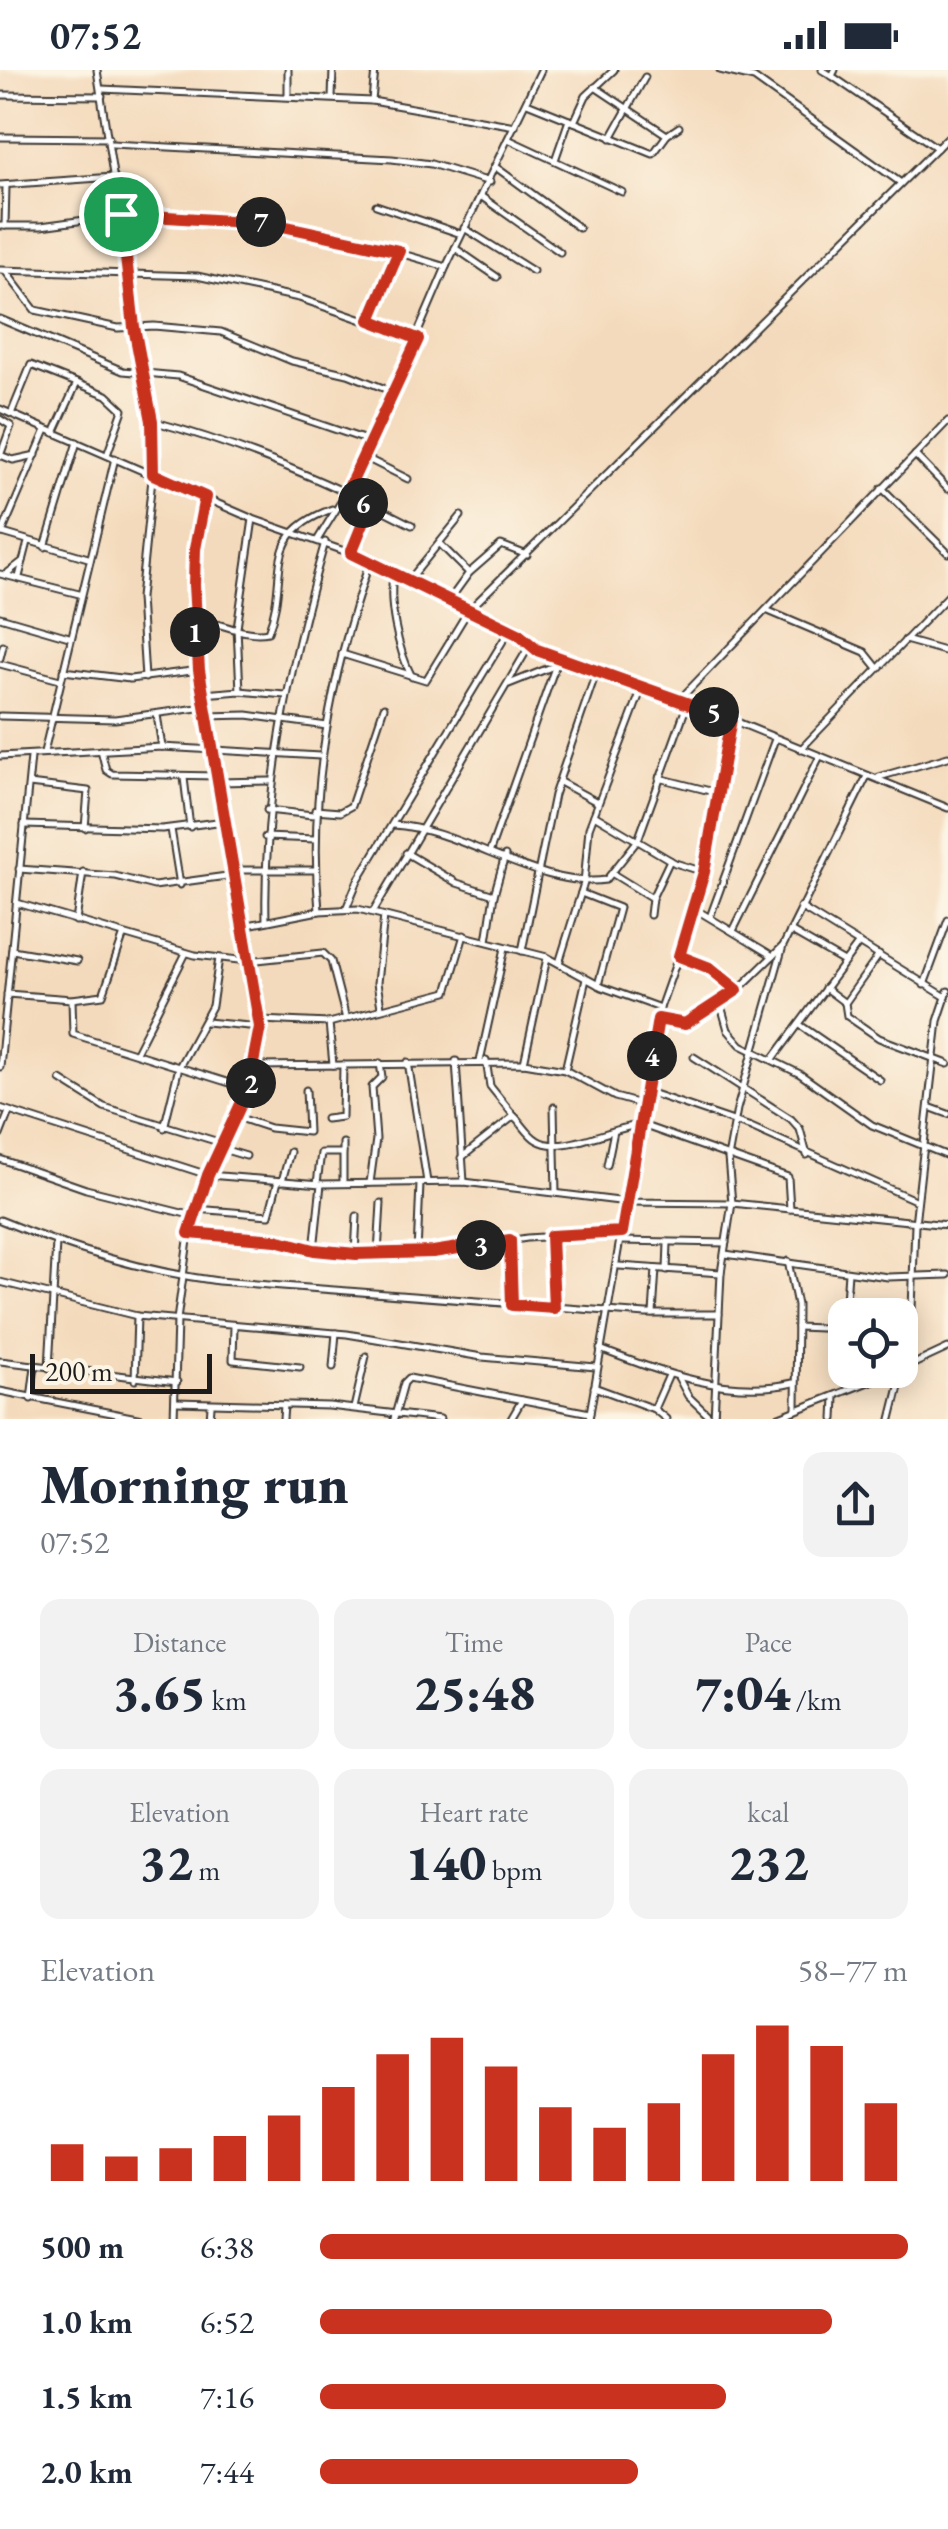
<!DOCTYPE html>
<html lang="en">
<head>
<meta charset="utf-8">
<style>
	body { margin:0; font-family:"EB Garamond",serif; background:#f2f2f3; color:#1f2937; height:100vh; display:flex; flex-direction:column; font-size:38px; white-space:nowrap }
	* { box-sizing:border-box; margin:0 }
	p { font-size:32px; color:#747a83 }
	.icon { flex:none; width:55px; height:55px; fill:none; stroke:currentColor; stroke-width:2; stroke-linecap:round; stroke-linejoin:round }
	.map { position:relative; height:1349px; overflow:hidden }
	.sheet { display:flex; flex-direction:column; background:#fff; flex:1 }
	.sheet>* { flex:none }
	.controls { position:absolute; left:828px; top:1228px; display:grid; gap:20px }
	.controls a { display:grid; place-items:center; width:90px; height:90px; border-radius:20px; background:#fff; box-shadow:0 5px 25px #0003; font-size:50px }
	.scale { position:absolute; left:30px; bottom:25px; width:182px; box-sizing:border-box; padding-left:10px; border:5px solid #1c1c1c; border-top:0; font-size:28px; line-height:35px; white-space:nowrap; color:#1c1c1c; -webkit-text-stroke:8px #fcf5e5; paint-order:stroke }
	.pin { position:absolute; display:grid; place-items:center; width:85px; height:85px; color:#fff; margin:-42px; border:5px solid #fff; border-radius:50%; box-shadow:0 2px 10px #0007 }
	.km { position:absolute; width:50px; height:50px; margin:-25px; border-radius:50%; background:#222; color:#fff; font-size:28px; line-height:50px; text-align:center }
	.round { display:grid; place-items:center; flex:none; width:105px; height:105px; border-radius:20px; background:#f2f2f3 }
	.summary { display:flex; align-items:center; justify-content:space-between; height:170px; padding:0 40px }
	h1 { font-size:55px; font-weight:800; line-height:75px }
	.stats { display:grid; grid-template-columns:repeat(3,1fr); gap:15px; height:170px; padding:10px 40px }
	.stats div { display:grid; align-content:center; border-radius:20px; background:#f2f2f3; text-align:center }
	.stats b { font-size:50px; font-weight:800 }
	.stats small { font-size:28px; font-weight:400 }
	.stats p { font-size:28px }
	.chart { height:280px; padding:20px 40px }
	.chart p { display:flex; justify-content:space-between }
	.chart svg { width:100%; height:180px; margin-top:10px; stroke:#c8321e; stroke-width:6 }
	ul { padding:0 40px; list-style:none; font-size:32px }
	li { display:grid; grid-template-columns:160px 120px 1fr; align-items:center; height:75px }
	li i { height:25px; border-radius:12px; background:#c8321e }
	.status { display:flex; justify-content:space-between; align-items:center; height:70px; padding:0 50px; background:#fff; direction:ltr }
	.status svg { height:28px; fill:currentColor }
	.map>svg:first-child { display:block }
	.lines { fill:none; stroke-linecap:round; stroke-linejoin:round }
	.minor-casing { stroke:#3c3834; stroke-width:9 }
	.minor { stroke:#fff; stroke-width:5 }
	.route-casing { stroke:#fff; stroke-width:20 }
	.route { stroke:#c8321e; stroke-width:12 }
</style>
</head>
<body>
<div class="status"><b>07:52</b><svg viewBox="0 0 49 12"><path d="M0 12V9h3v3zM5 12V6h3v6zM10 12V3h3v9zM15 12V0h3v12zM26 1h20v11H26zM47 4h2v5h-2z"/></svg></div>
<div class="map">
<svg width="948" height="1349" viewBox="0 0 948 1349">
	<rect width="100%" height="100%" fill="#fcf5e5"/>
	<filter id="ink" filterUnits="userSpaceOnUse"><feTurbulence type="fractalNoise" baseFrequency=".01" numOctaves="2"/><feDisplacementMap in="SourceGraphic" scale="20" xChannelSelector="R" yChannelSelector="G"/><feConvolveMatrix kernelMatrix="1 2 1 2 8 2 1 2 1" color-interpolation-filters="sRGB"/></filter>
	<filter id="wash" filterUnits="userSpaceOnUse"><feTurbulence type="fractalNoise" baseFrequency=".0048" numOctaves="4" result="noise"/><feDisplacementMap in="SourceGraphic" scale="40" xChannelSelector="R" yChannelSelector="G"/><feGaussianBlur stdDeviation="2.25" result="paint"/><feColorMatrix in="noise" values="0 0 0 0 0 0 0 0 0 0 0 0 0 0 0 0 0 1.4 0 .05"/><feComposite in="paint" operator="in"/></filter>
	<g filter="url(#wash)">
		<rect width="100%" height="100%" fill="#f4dabc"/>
	</g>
	<g filter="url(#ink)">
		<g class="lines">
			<defs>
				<g id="minor">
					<polyline points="97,0 155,379 140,528 145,608"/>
					<polyline points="720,0 754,8 901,113"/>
					<polyline points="822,0 832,6 835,0"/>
					<polyline points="832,6 937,78"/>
					<polyline points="595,17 667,65 679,57"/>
					<polyline points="101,19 372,31 515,56"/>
					<polyline points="0,25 102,26"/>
					<polyline points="288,26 288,0"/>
					<polyline points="332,28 333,0"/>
					<polyline points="372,31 375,0"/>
					<polyline points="527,33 653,84 667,65"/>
					<polyline points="574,52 586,26 614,0"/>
					<polyline points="0,67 109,68"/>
					<polyline points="611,68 645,7"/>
					<polyline points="508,69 622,122"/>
					<polyline points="112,74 392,89 431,94 490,112"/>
					<polyline points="555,90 569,50"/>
					<polyline points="497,98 579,158"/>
					<polyline points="0,115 114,107"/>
					<polyline points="482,127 560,182"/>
					<polyline points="376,135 461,164"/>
					<path d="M121,143C232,143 340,163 446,197"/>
					<polyline points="92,149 117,129"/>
					<polyline points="0,156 41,156 92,149 123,162"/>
					<polyline points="5,156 6,116"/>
					<polyline points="464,158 533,201"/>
					<polyline points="455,178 497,207"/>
					<polyline points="0,200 197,206 299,228 417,269"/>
					<polyline points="6,202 35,240 118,258 154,256 221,262 292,291 348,304 393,322"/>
					<polyline points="0,249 123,301 178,306 369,371"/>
					<polyline points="370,250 399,181"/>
					<polyline points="0,339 253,449 370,490 517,564 543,583 688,632 948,738"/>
					<polyline points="11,344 31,295 107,325 123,340 107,385"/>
					<polyline points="0,349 11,356 0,386"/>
					<path d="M152,351C242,375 329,412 412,455"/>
					<polyline points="54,363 77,313"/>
					<polyline points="0,385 13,390 36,385"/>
					<polyline points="915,385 948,419"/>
					<polyline points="364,387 408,409"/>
					<polyline points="882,418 948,483"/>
					<polyline points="2,463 46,360"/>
					<polyline points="3,463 88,488"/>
					<polyline points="318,469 355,409 446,197 541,0"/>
					<polyline points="440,474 469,503"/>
					<polyline points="45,477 77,372"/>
					<polyline points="351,483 370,436"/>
					<path d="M394,502C387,531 398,580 412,607"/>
					<polyline points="0,504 79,524"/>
					<polyline points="5,505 23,491"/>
					<polyline points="19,507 28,472"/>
					<polyline points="410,509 461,446"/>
					<polyline points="448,532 469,503 501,475 527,485"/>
					<polyline points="766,540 865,582 877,597"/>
					<polyline points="0,547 69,567"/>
					<path d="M195,550C220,551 244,567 268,562C291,505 258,466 332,439"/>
					<polyline points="905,570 948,582"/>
					<polyline points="342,584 426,610 468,541 948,67"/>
					<polyline points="0,588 3,576"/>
					<polyline points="0,594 60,610"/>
					<polyline points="63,601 130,609 199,600"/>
					<polyline points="509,614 554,596"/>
					<polyline points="240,621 237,558 253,449"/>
					<polyline points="203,624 240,621 285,625"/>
					<polyline points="680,629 948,351"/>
					<polyline points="157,645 162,677"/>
					<polyline points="0,646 115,649 205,637"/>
					<polyline points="207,646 247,645 327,656"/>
					<polyline points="801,679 948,526"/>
					<polyline points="101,680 106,700 112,704 217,706"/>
					<polyline points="44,682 115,388"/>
					<polyline points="0,686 162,677 320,686"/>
					<polyline points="879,707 948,687"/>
					<polyline points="184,708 190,757"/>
					<polyline points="659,708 714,722"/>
					<polyline points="218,712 270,711"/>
					<polyline points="560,712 597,732"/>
					<polyline points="29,714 88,721 85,758"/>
					<polyline points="267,740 313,745"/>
					<polyline points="315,740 340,742 351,736 384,637"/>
					<polyline points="594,745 675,793 704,802"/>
					<polyline points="24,755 162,759 225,751"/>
					<path d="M393,755C463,759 537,819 606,810L638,770L688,632"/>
					<polyline points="171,759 180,815"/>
					<polyline points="265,767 315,769"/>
					<polyline points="490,781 559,586"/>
					<polyline points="406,783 457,813 494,825 505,786"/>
					<polyline points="19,799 115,806 154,816 234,805"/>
					<polyline points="233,800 315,800"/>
					<polyline points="613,804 652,828"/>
					<polyline points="581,823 619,838 598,915"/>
					<polyline points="17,833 195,885 248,891 323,883 331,891 346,949"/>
					<polyline points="800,837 946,927"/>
					<polyline points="346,839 358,810 509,561"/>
					<polyline points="695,839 773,886"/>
					<path d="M319,841C308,721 331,605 370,491"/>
					<polyline points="373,842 530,575"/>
					<polyline points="650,845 652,828 670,790"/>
					<polyline points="710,847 775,669"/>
					<polyline points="76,851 83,802"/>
					<path d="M266,851C263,720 289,598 325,472"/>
					<polyline points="243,856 319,841 358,839 547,887 602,917 660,938"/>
					<polyline points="733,861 820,686"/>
					<polyline points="790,861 844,892"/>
					<polyline points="487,871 494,825"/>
					<polyline points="12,880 77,891"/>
					<polyline points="522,881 554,725 597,600"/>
					<polyline points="679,886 710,898 736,919"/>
					<polyline points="559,893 584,813 589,758 642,618"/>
					<polyline points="924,915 948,850"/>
					<polyline points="825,918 845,933 847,946 879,968 948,994"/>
					<polyline points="7,924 72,929 103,925 123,867"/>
					<polyline points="72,929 73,964 249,1019"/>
					<polyline points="720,932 728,960 741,975 800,1004 872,1055 948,1086"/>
					<polyline points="845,933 879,885"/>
					<polyline points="381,937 377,913 384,846"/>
					<polyline points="658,949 688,952 742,916 782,877"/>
					<polyline points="260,950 329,953 447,922 464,865"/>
					<polyline points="206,952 260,957"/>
					<polyline points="329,953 333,995"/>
					<polyline points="800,955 880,1010"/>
					<polyline points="136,982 186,883"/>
					<polyline points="694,987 791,1049 800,1059 807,1085"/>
					<polyline points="773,989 859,873"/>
					<polyline points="486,990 490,1016 514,1046"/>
					<polyline points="456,991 464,1112"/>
					<polyline points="480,991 505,878"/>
					<polyline points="408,992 427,1112"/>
					<polyline points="524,993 547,888"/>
					<polyline points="256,996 524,993 565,1000 615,1027 644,1035"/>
					<polyline points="0,997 31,687"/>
					<polyline points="565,1000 586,909"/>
					<polyline points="61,1010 104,1037 222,1073"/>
					<polyline points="645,1021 751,1057 917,1131"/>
					<polyline points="554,1037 556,1123"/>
					<polyline points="929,1037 948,1044"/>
					<polyline points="0,1038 208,1105 321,1114 464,1112 627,1132 732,1133 948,1155"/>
					<polyline points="234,1046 270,1058 308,1062 306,1020"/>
					<polyline points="326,1049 342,1047 343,995"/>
					<polyline points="164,1058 179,997 212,936 219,888"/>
					<polyline points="0,1065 9,1042"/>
					<polyline points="343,1073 343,1113"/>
					<polyline points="219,1078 246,1086"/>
					<path d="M461,1088L514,1046C522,1053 528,1065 537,1070C562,1086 615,1055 642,1055L788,1107L790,1139"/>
					<polyline points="0,1089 86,1119 194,1146"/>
					<polyline points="607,1095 614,1061"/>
					<polyline points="282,1111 290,1082"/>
					<polyline points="317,1113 321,1083 343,1083"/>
					<polyline points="370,1113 376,1069 372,1017 382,1007 380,993"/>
					<polyline points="196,1139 269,1145 278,1111"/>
					<path d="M0,1150C70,1179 143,1201 218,1211L646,1244H719"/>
					<polyline points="189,1163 276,1170 315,1181 355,1184 433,1183 527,1168 622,1162"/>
					<polyline points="551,1166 554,1238"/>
					<polyline points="510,1170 513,1235"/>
					<polyline points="621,1171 726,1173"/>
					<polyline points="314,1180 321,1114"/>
					<polyline points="417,1183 420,1114"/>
					<polyline points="355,1184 357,1146"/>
					<polyline points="378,1184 381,1133"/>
					<polyline points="725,1184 888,1207 948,1205"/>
					<polyline points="788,1191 797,1235 796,1340"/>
					<polyline points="619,1196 721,1203"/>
					<polyline points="667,1200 668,1173"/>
					<polyline points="0,1212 137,1246 347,1264 482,1287 596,1297"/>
					<polyline points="653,1244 656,1199"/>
					<polyline points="845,1245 848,1202"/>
					<polyline points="234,1255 233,1290 300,1297"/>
					<polyline points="797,1257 845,1259"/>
					<path d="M600,1279C660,1302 728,1328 793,1313"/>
					<polyline points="0,1291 177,1312"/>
					<polyline points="333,1297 336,1263"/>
					<polyline points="49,1298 56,1173"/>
					<polyline points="903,1299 948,1278"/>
					<polyline points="678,1307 688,1326 712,1349"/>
					<polyline points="135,1310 137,1246"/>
					<polyline points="594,1317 654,1339 666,1349"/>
					<polyline points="0,1321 142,1349"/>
					<polyline points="31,1329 35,1296"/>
					<polyline points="176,1332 329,1336 440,1349"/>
					<polyline points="354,1338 366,1286"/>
					<polyline points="654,1339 669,1305"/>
					<polyline points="174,1349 177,1250 189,1163 208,1105 249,1019 260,957 199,600 193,515 205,428"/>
					<polyline points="210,1349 211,1336"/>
					<polyline points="283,1349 284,1335"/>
					<polyline points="394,1349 404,1313 409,1308 590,1343"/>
					<polyline points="511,1349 522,1330"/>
					<polyline points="589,1349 660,938 695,839 731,649"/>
					<polyline points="714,1349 721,1203 732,1133 728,1088 737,1039 783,876 867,706"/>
					<polyline points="774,1349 899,1300"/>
					<polyline points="834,1349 835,1327"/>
					<polyline points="891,1349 911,1268 915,1154 938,951 948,921"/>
				</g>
			</defs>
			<use href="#minor" class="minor-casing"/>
			<use href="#minor" class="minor"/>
		</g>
	</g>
	<g class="lines" filter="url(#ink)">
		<defs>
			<polygon id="route" points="121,144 273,154 399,181 370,250 418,269 346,424 370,436 351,483 518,564 537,580 731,649 704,802 679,886 710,898 737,920 685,954 658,949 622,1162 551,1166 554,1238 512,1235 510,1170 433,1182 356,1184 314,1180 276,1170 189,1163 208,1105 248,1019 260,957 199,600 194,515 195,479 205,427 153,404 152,351 134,257"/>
		</defs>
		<use href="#route" class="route-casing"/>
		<use href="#route" class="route"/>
	</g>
</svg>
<div class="controls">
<a><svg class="icon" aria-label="locate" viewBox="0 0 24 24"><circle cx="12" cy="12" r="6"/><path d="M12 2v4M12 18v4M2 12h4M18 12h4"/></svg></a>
</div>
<div class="scale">200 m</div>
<div class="pin" style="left:121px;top:144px;background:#1e9e55"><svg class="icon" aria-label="arrive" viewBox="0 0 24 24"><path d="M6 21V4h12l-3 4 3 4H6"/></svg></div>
<b class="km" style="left:195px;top:562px">1</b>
<b class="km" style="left:251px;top:1013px">2</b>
<b class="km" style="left:481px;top:1175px">3</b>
<b class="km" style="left:652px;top:986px">4</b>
<b class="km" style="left:714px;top:642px">5</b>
<b class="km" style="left:363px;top:433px">6</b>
<b class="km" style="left:261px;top:152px">7</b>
</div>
<section class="sheet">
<div class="summary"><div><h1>Morning run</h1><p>07:52</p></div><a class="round"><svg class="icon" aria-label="share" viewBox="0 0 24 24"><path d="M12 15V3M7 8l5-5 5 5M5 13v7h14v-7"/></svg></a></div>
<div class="stats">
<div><p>Distance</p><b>3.65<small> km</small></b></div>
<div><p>Time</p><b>25:48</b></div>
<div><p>Pace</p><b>7:04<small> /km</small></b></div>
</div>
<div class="stats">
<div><p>Elevation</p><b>32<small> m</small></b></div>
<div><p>Heart rate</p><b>140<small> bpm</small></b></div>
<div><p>kcal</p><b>232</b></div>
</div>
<div class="chart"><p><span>Elevation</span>58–77 m</p>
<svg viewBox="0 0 160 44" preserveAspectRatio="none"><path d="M5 44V35M15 44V38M25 44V36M35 44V33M45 44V28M55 44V21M65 44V13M75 44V9M85 44V16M95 44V26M105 44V31M115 44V25M125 44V13M135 44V6M145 44V11M155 44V25"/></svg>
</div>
<ul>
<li><b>500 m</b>6:38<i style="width:100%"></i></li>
<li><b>1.0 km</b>6:52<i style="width:87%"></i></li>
<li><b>1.5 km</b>7:16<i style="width:69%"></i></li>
<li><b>2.0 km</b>7:44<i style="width:54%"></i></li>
</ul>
</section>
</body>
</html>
